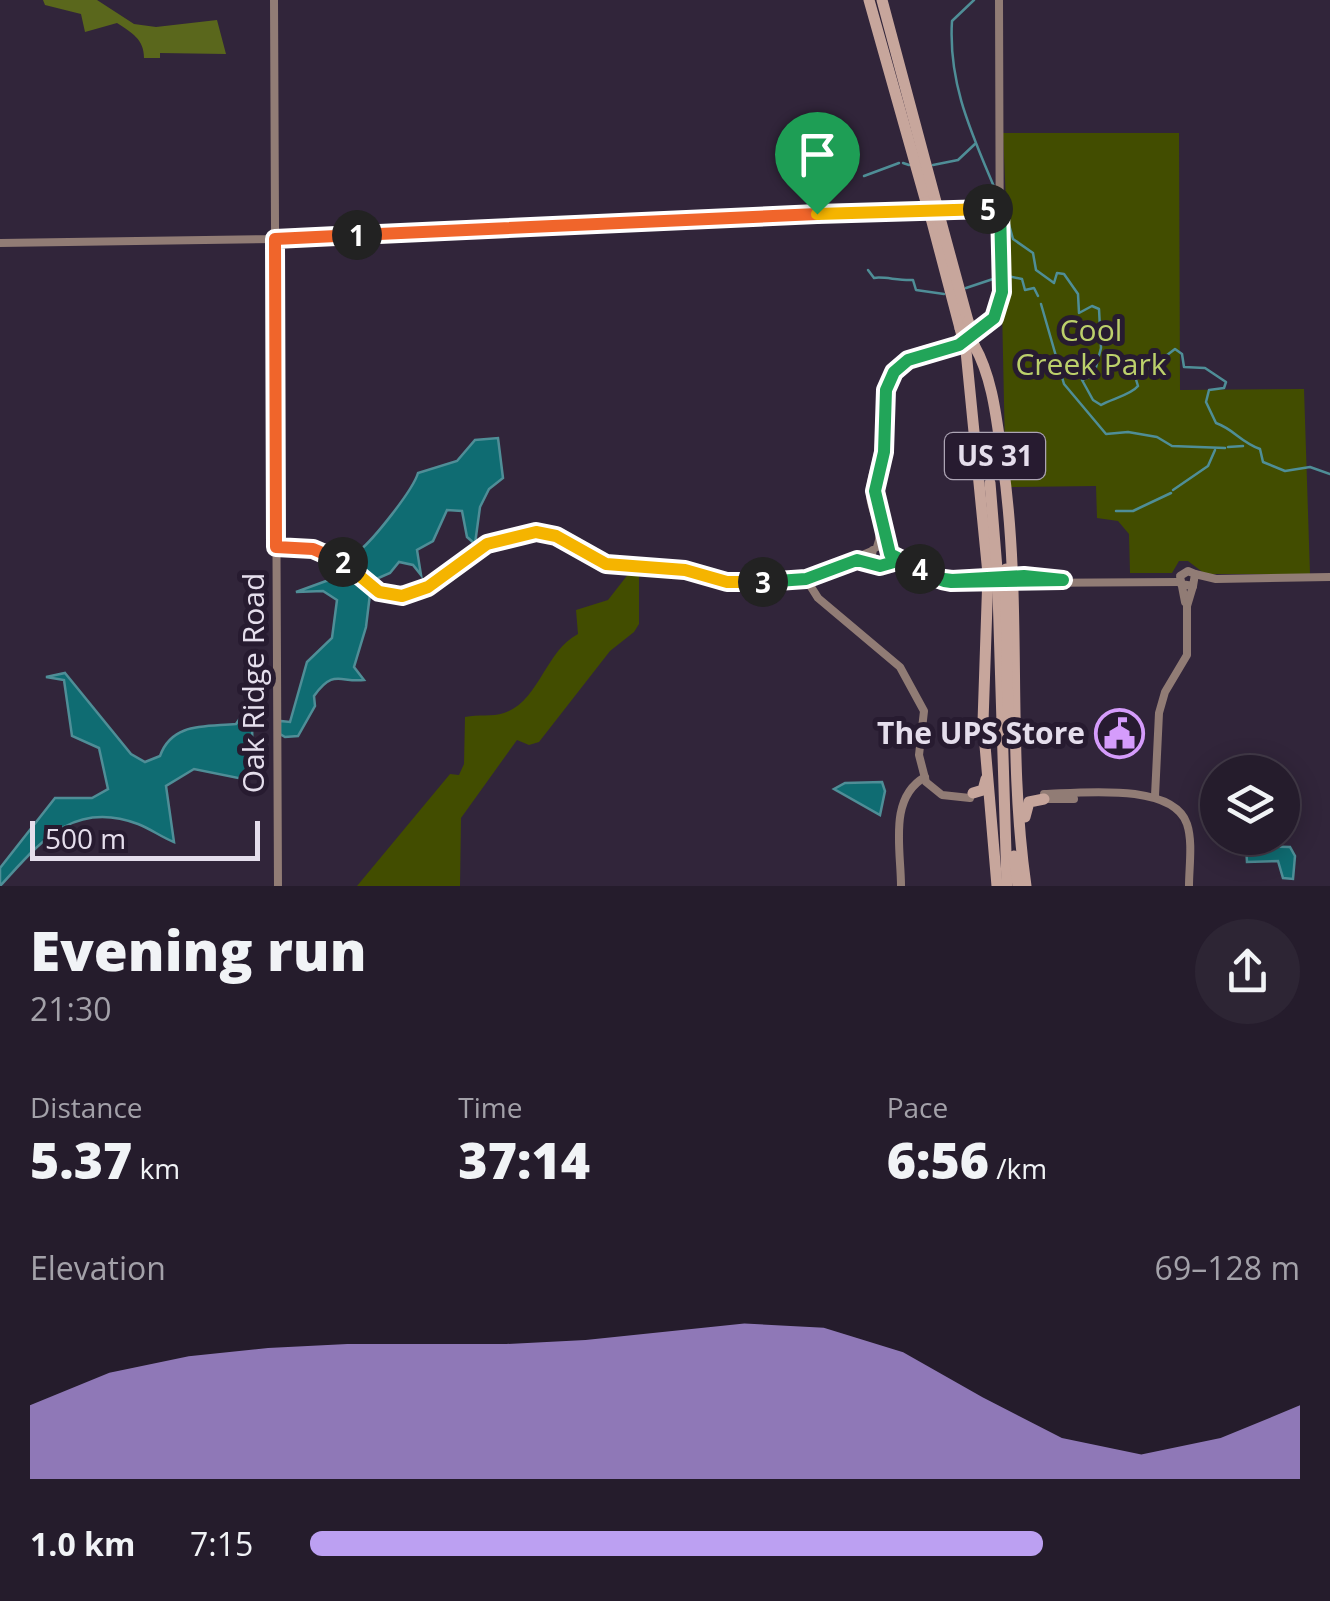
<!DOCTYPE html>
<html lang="en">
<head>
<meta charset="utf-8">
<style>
	body { margin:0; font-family:"Open Sans",sans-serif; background:#2d2534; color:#f1f3f6; height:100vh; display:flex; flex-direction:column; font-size:38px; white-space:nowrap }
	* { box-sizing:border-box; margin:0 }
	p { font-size:32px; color:#a3a1a9 }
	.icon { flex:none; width:55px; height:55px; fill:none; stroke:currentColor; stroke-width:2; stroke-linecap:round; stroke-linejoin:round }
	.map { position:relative; height:886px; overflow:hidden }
	.side { display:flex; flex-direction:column; background:#251c2c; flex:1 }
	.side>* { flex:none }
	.tools { position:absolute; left:1200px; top:755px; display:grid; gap:20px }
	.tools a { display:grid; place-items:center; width:100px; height:100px; border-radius:50%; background:#251c2c; box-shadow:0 5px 25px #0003,0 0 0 2px #423a48; font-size:50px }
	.scale { position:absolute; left:30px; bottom:25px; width:230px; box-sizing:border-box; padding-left:10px; border:5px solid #e5deec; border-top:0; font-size:28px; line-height:35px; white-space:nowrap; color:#e5deec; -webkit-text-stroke:8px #271b30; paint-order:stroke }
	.pin { position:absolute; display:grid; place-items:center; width:85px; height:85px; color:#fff; margin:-102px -42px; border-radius:50% 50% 50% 0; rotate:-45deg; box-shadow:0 0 10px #0007 }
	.pin .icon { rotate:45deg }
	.km { position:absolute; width:50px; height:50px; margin:-25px; border-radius:50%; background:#222; color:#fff; font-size:28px; line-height:50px; text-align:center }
	.round { display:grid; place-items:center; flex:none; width:105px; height:105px; border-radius:52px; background:#2d2534 }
	.summary { display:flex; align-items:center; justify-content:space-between; height:170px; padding:0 30px }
	h1 { font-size:55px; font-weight:800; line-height:75px }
	.figures { display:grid; grid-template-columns:repeat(3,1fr); gap:15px; height:170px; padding:10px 30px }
	.figures div { display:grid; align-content:center }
	.figures b { font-size:50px; font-weight:800 }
	.figures small { font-size:28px; font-weight:400 }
	.figures p { font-size:28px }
	.chart { height:280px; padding:20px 30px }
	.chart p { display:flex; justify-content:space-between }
	.chart svg { width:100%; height:180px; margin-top:10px; fill:#bca0f2; opacity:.7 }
	ul { padding:0 30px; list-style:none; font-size:32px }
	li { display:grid; grid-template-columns:160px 120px 1fr; align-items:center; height:75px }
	li i { height:25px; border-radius:12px; background:#bca0f2 }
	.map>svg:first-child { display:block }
	.green { fill:#424d00 }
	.forest { fill:#5a671c }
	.water { fill:#0f6c72; stroke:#4f8e97; stroke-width:2.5 }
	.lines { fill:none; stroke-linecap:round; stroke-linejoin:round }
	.stream { stroke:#4f8e97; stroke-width:2.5 }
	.secondary { stroke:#917c75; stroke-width:8 }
	.highway { stroke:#c7a69c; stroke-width:11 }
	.highway-bridge { stroke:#c7a69c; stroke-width:11 }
	.split-1-casing { stroke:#fff; stroke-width:20 }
	.split-2-casing { stroke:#fff; stroke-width:20 }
	.split-3-casing { stroke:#fff; stroke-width:20 }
	.split-4-casing { stroke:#fff; stroke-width:20 }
	.split-5-casing { stroke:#fff; stroke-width:20 }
	.split-6-casing { stroke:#fff; stroke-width:20 }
	.split-1 { stroke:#f0652b; stroke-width:12 }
	.split-2 { stroke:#f0652b; stroke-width:12 }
	.split-3 { stroke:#f5b400; stroke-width:12 }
	.split-4 { stroke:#22a559; stroke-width:12 }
	.split-5 { stroke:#22a559; stroke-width:12 }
	.split-6 { stroke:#f5b400; stroke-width:12 }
	.labels { text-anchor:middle; stroke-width:10; stroke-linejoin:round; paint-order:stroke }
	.shield { fill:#271b30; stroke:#aca4b4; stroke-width:2.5 }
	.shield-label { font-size:28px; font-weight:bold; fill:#e5deec }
	.park-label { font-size:30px; fill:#bcd06b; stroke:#271b30 }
	.street-label { font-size:30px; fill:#e5deec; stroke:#271b30 }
	.poi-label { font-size:30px; font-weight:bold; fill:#e5deec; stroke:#271b30; text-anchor:end }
</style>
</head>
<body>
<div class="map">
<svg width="1330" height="886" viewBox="0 0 1330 886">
	<rect width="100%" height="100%" fill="#31253a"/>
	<g class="green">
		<polygon points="1003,133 1179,133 1180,390 1304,389 1310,574 1205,574 1188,561 1179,561 1172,573 1130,573 1129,534 1118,521 1097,518 1096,486 1010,487 1005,449 1002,308 1010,293"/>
		<path d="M633,568L639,569V624L634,632L610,651L539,742L529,745L517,740L461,818L460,886H357L450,774L459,775L464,764L465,717C478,714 492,717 504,713C539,702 545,651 578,634L576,610L608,600Z"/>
	</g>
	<path class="forest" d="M43,0H97L134,24L156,27L217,20L226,54L160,53V58H144C144,39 132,33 117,23L85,32L81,14L45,5Z"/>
	<g class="water">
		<path d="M498,438L503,478L489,489L480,507L475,544L467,537L462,511L447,510L433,541L417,550L421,575L413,565L399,562L390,573L374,580L358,565L359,551C374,539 413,490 418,473L457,461L475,440Z"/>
		<path d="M349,579L370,594L366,627L354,667L364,680C340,683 334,668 314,696L315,706L298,736L285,737L280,734V721L290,722L307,662L332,638L337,600L323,591L296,592L326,581Z"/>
		<path d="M65,673L131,754L145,762L160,756C172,722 206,727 236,724L247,708L252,722L253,776L248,780L194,769L166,786L174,842C161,837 151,829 138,824C72,799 39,844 0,886V868L55,798H92L108,789L99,748L72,736L64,680L46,677Z"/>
		<polygon points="882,782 885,791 880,815 834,789 845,783"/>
		<polygon points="1246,846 1290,847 1295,856 1293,879 1283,878 1278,861 1247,862"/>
	</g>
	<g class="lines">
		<g class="stream">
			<path d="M974,0L952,21C948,86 973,136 997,194"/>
			<polyline points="903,163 909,165"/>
			<polyline points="933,165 958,160 975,144"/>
			<polyline points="864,176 899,163"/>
			<path d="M1005,210L1013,239L1033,253L1036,270L1054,283L1057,273L1064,274L1078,294L1079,313L1092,306L1099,309L1101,348L1094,375L1082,380L1093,400L1101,405C1111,399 1131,395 1138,386L1134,373L1150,368L1175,349L1182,354L1184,367L1205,368L1226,382L1224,388L1209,390L1206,402L1216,423C1235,430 1239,441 1260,449L1263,462L1285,471L1310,467L1330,474"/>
			<path d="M868,270L874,278C883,276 899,281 913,280L916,290L944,294"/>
			<polyline points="1003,275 1022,279 1025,290 1034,288 1038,296"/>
			<polyline points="966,288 996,278"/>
			<polyline points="1041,304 1064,384 1106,434 1128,432 1157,437 1172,446 1225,448"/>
			<polyline points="1228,447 1243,446"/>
			<polyline points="1173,490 1208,466 1215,450"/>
			<polyline points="1116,511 1133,511 1171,493"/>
		</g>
		<g class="secondary">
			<polyline points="274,0 278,886"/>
			<polyline points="0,243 275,239 1001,208"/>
			<polyline points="277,547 326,554 374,590 395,597 428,587 487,544 529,531 556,536 616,566 685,570 727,582 806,579 818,598 900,667 924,711 919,755 926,782 942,795 970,798"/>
			<path d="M877,547C885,529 871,514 870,495C869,477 879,461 879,442C881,375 880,355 954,343"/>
			<polyline points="873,550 871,558 876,566 892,562"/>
			<polyline points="890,554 942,581 992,583"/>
			<polyline points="889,563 890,554 875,491 885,452 889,382 908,360 953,348 985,328 1000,304 999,0"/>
			<polyline points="1195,574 1216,579 1330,577"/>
			<polyline points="1010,577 1061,579"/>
			<polyline points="806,579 872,551"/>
			<polyline points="1011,583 1180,582"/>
			<polyline points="1181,584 1193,586 1195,574 1188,571 1180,576 1185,602"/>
			<path d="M1044,794C1080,793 1173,782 1187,824C1193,842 1189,867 1189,886"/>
			<polyline points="1155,796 1159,713 1165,692 1187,655 1187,606 1193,586"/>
			<polyline points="1044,799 1074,799"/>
			<path d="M901,886C901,849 888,798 925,777"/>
		</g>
		<g class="highway">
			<polyline points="869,0 926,202"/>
			<polyline points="882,0 936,202"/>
			<polyline points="931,218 960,328"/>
			<polyline points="940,218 968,321"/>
			<path d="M974,345C994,380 997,425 1003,464C1023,604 1006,746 1026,886"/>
			<polyline points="966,351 988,574 983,722 997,886"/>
			<polyline points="990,483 997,569"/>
			<polyline points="998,592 1007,886"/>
			<polyline points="1006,592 1008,722"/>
			<polyline points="973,793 983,790 986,779"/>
			<polyline points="1025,817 1029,802 1044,799"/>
			<polyline points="1014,856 1018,886"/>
		</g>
		<g class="highway-bridge">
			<polyline points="926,202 931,218"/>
			<polyline points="936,202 940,218"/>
			<polyline points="968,321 974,345"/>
			<polyline points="960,328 966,351"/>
			<polyline points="997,569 998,592"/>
			<polyline points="1006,569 1006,592"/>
		</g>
	</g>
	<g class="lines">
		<defs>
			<polyline id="split-1" points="357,235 817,214"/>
			<polyline id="split-2" points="343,562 313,549 276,547 275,239 357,235"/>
			<polyline id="split-3" points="343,562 379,592 402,596 428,587 487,544 536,532 556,536 606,564 685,570 727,582 763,582"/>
			<path id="split-4" d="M763,582L806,579L857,560L880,566L901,560L936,578L952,580L1024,576L1063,580L951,582C939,581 930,575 920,569"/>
			<polyline id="split-5" points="920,569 890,554 875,491 884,452 886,390 894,372 908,360 959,345 994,318 1002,292 1000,208 988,209"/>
			<polyline id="split-6" points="817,214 988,209"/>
		</defs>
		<use href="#split-1" class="split-1-casing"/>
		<use href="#split-2" class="split-2-casing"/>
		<use href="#split-3" class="split-3-casing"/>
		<use href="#split-4" class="split-4-casing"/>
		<use href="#split-5" class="split-5-casing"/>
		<use href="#split-6" class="split-6-casing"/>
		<use href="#split-1" class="split-1"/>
		<use href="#split-2" class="split-2"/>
		<use href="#split-3" class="split-3"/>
		<use href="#split-4" class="split-4"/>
		<use href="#split-5" class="split-5"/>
		<use href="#split-6" class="split-6"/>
	</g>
	<defs>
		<symbol id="civic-ring" viewBox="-11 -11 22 22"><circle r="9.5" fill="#271b30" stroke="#d59cfb" stroke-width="1.5"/><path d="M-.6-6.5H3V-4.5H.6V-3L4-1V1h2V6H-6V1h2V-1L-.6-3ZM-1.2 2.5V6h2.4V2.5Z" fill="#d59cfb"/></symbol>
	</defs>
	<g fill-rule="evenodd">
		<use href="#civic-ring" x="1092" y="706" width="55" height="55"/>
	</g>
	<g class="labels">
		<rect class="shield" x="945" y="433" width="100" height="46" rx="8"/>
		<g class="shield-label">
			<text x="995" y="466">US 31</text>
		</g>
		<g class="park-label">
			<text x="1091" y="341">Cool<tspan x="1091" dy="34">Creek Park</tspan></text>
		</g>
		<g class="street-label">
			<text transform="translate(254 683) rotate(-90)" y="10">Oak Ridge Road</text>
		</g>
		<g class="poi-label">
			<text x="1085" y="744">The UPS Store</text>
		</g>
	</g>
</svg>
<div class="tools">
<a><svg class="icon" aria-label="layers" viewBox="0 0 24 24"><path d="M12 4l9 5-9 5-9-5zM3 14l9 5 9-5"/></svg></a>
</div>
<div class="scale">500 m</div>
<div class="pin" style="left:817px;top:214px;background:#1e9e55"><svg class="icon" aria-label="arrive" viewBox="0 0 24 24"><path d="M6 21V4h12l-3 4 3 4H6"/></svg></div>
<b class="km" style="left:357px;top:235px">1</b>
<b class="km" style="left:343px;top:562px">2</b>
<b class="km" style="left:763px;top:582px">3</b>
<b class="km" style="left:920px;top:569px">4</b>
<b class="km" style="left:988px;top:209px">5</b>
</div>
<section class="side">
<div class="summary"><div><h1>Evening run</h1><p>21:30</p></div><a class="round"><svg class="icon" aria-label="share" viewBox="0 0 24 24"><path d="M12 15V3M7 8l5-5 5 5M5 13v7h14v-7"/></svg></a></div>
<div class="figures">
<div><p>Distance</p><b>5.37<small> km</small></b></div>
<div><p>Time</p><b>37:14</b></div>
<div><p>Pace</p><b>6:56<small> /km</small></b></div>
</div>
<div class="chart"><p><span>Elevation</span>69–128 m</p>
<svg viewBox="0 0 160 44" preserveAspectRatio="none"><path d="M0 44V26L10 18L20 14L30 12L40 11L50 11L60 11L70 10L80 8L90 6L100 7L110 13L120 24L130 34L140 38L150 34L160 26V44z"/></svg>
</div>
<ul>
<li><b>1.0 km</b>7:15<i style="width:74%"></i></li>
</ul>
</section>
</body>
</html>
